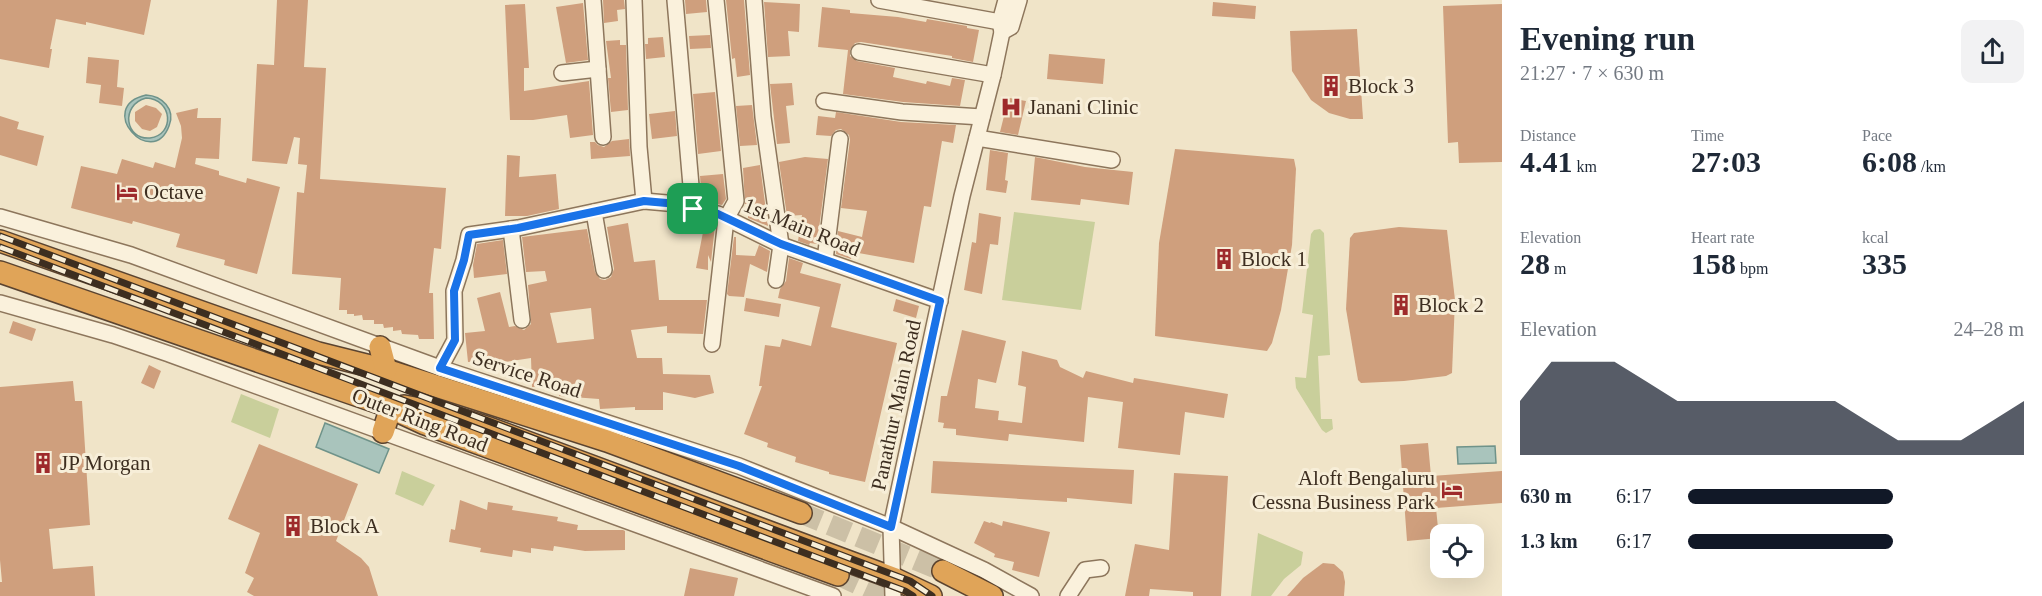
<!DOCTYPE html>
<html lang="en">
<head>
<meta charset="utf-8">
<style>
	body { margin:0; font-family:"Times New Roman",serif; background:#f2f2f3; color:#1f2937; height:100vh; display:flex; flex-direction:column; font-size:22px; white-space:nowrap }
	* { box-sizing:border-box; margin:0 }
	p { font-size:20px; color:#747a83 }
	.icon { flex:none; width:33px; height:33px; fill:none; stroke:currentColor; stroke-width:2; stroke-linecap:round; stroke-linejoin:round }
	.map { position:relative; flex:1; overflow:hidden }
	.panel { display:flex; flex-direction:column; background:#fff; width:540px }
	.panel>* { flex:none }
	.fabs { position:absolute; left:1430px; top:524px; display:grid; gap:12px }
	.fabs a { display:grid; place-items:center; width:54px; height:54px; border-radius:12px; background:#fff; box-shadow:0 6px 24px #0002; font-size:30px }
	.pin { position:absolute; display:grid; place-items:center; width:51px; height:51px; color:#fff; margin:-26px; border-radius:12px; box-shadow:0 3px 9px #0006 }
	.round { display:grid; place-items:center; flex:none; width:63px; height:63px; border-radius:12px; background:#f2f2f3 }
	.overview { display:flex; align-items:center; justify-content:space-between; height:102px; padding:0 18px }
	h1 { font-size:33px; font-weight:600; line-height:45px }
	.metrics { display:grid; grid-template-columns:repeat(3,1fr); gap:9px; height:102px; padding:6px 18px }
	.metrics div { display:grid; align-content:center }
	.metrics b { font-size:30px; font-weight:600 }
	.metrics small { font-size:16px; font-weight:400 }
	.metrics p { font-size:16px }
	.chart { height:168px; padding:12px 18px }
	.chart p { display:flex; justify-content:space-between }
	.chart svg { width:100%; height:108px; margin-top:6px; fill:#111827; opacity:.7 }
	ul { padding:0 18px; list-style:none; font-size:20px }
	li { display:grid; grid-template-columns:96px 72px 1fr; align-items:center; height:45px }
	li i { height:15px; border-radius:8px; background:#111827 }
	main { display:flex; flex:1; min-height:0 }
	.map>svg:first-child { display:block }
	.green { fill:#c9cf9b }
	.water { fill:#a9c4bc; stroke:#6f938a; stroke-width:1.5; fill-rule:evenodd }
	.building { fill:#cf9f7d; fill-rule:evenodd }
	.lines { fill:none; stroke-linecap:round; stroke-linejoin:round }
	.highway-tunnel { stroke:#ccc0a6; stroke-width:21; stroke-dasharray:21 10; stroke-linecap:butt }
	.minor-casing { stroke:#8d765c; stroke-width:18 }
	.highway-casing { stroke:#5b4430; stroke-width:24 }
	.minor { stroke:#faf1dc; stroke-width:15 }
	.highway { stroke:#e0a458; stroke-width:21 }
	.rail-casing { stroke:#3d2e20; stroke-width:7 }
	.rail { stroke:#f7eed8; stroke-width:4.5; stroke-dasharray:14; stroke-linecap:butt }
	.route-casing { stroke:#fff; stroke-width:12 }
	.route { stroke:#1a73e8; stroke-width:8 }
	.labels { text-anchor:middle; stroke-width:6; stroke-linejoin:round; paint-order:stroke }
	.poi-label { font-size:21px; fill:#3d2e20; stroke:#f7eed8; text-anchor:start }
	.street-label { font-size:21px; fill:#3d2e20; stroke:#f7eed8 }
</style>
</head>
<body>
<main>
<div class="map">
<svg width="1502" height="596" viewBox="0 0 1502 596">
	<rect width="100%" height="100%" fill="#f0e4c8"/>
	<g class="green">
		<polygon points="1014,212 1095,222 1081,310 1002,300"/>
		<polygon points="1320,229 1324,233 1330,355 1318,356 1321,419 1332,419 1333,429 1326,433 1322,430 1296,388 1295,377 1306,378 1313,315 1302,313 1311,234 1314,230"/>
		<polygon points="241,394 279,409 270,438 231,422"/>
		<polygon points="402,471 435,485 423,506 395,494"/>
		<polygon points="1258,533 1303,552 1301,565 1284,579 1271,596 1251,596"/>
	</g>
	<g class="water">
		<path d="M146,95C162,96 176,109 169,126C152,171 94,107 146,95ZM146,98C173,99 175,135 150,138C125,140 120,105 146,98Z"/>
		<polygon points="325,423 389,449 379,473 316,447"/>
		<polygon points="1495,446 1496,463 1458,464 1457,447"/>
	</g>
	<g class="building">
		<polygon points="0,0 151,0 144,35 86,22 86,25 56,19 50,49 52,49 49,68 0,59"/>
		<polygon points="277,0 308,0 304,67 326,68 320,179 446,188 441,249 434,248 429,293 433,293 434,339 419,339 418,335 402,334 401,330 393,331 393,327 384,328 383,324 374,324 374,320 363,320 362,315 354,316 354,314 347,314 347,310 339,310 341,278 292,274 297,192 304,193 307,165 298,164 300,138 294,137 287,164 252,161 257,64 274,65"/>
		<polygon points="603,0 624,0 625,9 617,10 618,21 604,23"/>
		<polygon points="685,0 706,0 707,12 686,14"/>
		<polygon points="726,0 744,0 750,75 737,77 735,58 732,59"/>
		<polygon points="764,2 800,4 799,32 788,31 790,56 768,57"/>
		<polygon points="1213,2 1256,6 1255,19 1212,16"/>
		<polygon points="583,3 588,60 566,63 556,7"/>
		<polygon points="525,4 529,68 524,68 524,91 589,81 593,135 570,138 567,115 533,120 510,120 505,5"/>
		<polygon points="1502,4 1502,162 1459,163 1458,142 1448,143 1443,6"/>
		<polygon points="822,7 850,10 850,13 898,17 926,22 927,19 967,26 967,28 979,30 973,62 952,58 952,56 861,42 855,43 850,50 850,56 857,61 895,68 893,77 926,84 927,81 950,86 952,78 965,80 960,106 903,102 843,94 848,50 818,47"/>
		<polygon points="1357,29 1363,119 1350,119 1329,113 1311,100 1292,71 1290,31"/>
		<polygon points="710,35 711,48 690,49 689,36"/>
		<polygon points="663,37 665,57 646,59 645,44 648,44 648,38"/>
		<polygon points="620,40 620,45 626,45 628,110 611,112 608,78 611,78 606,41"/>
		<polygon points="1049,54 1105,59 1103,84 1047,79"/>
		<polygon points="88,57 119,60 117,87 124,88 122,106 99,103 101,85 86,83"/>
		<polygon points="792,83 794,105 786,106 790,143 777,144 770,84"/>
		<polygon points="715,92 721,151 698,154 693,94"/>
		<polygon points="1004,97 1026,101 1018,135 1000,132 1005,112 1001,111"/>
		<polygon points="146,105 156,108 162,114 157,127 150,131 142,129 135,121 135,112"/>
		<polygon points="752,105 757,145 740,146 736,106"/>
		<polygon points="198,108 197,118 221,118 219,159 196,158 195,164 219,171 219,175 246,183 247,178 280,187 257,274 224,265 225,260 176,247 180,234 133,221 132,224 71,208 81,166 117,174 122,159 153,168 155,162 175,168 182,138 181,126 176,113"/>
		<polygon points="675,111 677,136 652,139 649,114"/>
		<polygon points="836,112 901,122 956,125 953,143 942,141 931,207 924,206 914,263 853,252 851,259 836,254 838,231 862,237 867,211 841,208 850,140 849,135 841,129 836,130 831,136 816,135 818,116 835,118"/>
		<polygon points="0,116 19,122 17,129 44,136 37,166 0,155"/>
		<polygon points="629,139 630,156 591,159 590,142 595,142 598,145 604,147 612,141"/>
		<polygon points="1175,149 1294,159 1296,169 1292,245 1281,310 1272,343 1267,351 1155,336 1159,243"/>
		<polygon points="990,150 1008,153 1005,180 1008,181 1006,193 986,190"/>
		<polygon points="507,155 520,156 519,177 556,174 559,209 527,216 505,216"/>
		<polygon points="805,157 828,159 817,244 810,243 809,245 798,241 802,215 787,216 779,162"/>
		<polygon points="1035,157 1085,167 1133,172 1129,205 1081,199 1080,205 1031,200"/>
		<polygon points="760,165 768,226 748,218 748,204 745,204 743,168"/>
		<polygon points="723,174 726,199 722,205 702,201 700,176"/>
		<polygon points="979,213 1001,217 998,245 990,244 982,294 964,290 972,242 976,243"/>
		<polygon points="705,222 715,226 711,262 708,255 708,270 696,268"/>
		<path d="M628,223L634,262L655,260L659,300H707L703,334L667,333V326L631,330L637,358H662L663,374L710,375L714,393L695,398L663,392V410H635V407L600,409L599,399L559,396V386L532,387L531,358L505,362V365L488,367L487,360L468,362L465,333L485,331L477,298L500,292L509,327L515,326L524,330L531,324L528,285L547,281L545,271L526,272L522,237L587,229L595,272L600,279L605,280L611,277L614,269L607,227ZM591,308L594,339L557,343L550,313Z"/>
		<polygon points="1399,227 1447,230 1455,300 1452,373 1446,376 1404,381 1361,383 1358,380 1346,309 1350,238 1354,233"/>
		<polygon points="734,237 736,237 736,255 755,256 759,245 770,251 767,272 750,264 744,297 729,296 727,294"/>
		<polygon points="503,240 507,274 474,278 473,265 477,244"/>
		<polygon points="789,258 803,263 800,273 841,284 831,327 897,343 865,482 829,474 829,472 795,462 796,457 767,447 768,443 744,434 762,386 759,386 765,345 780,347 782,339 811,346 820,307 778,298 780,289 786,281"/>
		<polygon points="746,298 781,304 779,317 744,311"/>
		<polygon points="896,299 919,306 916,318 893,311"/>
		<polygon points="13,321 36,329 32,341 9,333"/>
		<polygon points="962,330 1006,341 996,383 978,379 975,408 999,411 998,420 1022,423 1026,387 1018,385 1022,351 1057,360 1060,367 1083,378 1086,371 1133,383 1134,378 1228,394 1224,418 1185,412 1180,455 1118,448 1123,402 1088,397 1084,442 1009,434 1008,441 956,435 956,429 943,428 944,423 938,422 941,396 947,396"/>
		<polygon points="149,365 161,371 154,389 141,383"/>
		<polygon points="73,381 75,401 82,401 90,525 49,529 53,569 93,566 95,596 0,596 0,582 2,582 0,560 0,387"/>
		<polygon points="1428,443 1431,476 1502,471 1502,503 1436,508 1439,538 1407,541 1400,445"/>
		<polygon points="259,444 358,484 336,541 361,558 369,567 378,596 254,596 247,592 254,578 245,573 260,533 228,519"/>
		<polygon points="933,461 1134,470 1132,504 1067,498 1067,502 931,493"/>
		<polygon points="1174,473 1228,476 1221,596 1193,596 1193,592 1150,589 1149,596 1125,596 1135,544 1169,550"/>
		<polygon points="460,500 487,510 488,502 513,506 512,510 558,517 557,521 578,525 577,530 623,530 625,531 625,550 585,551 554,546 553,551 531,548 531,553 513,550 512,557 480,552 481,548 449,542 451,529 455,530"/>
		<polygon points="984,521 990,523 991,522 1002,526 1003,521 1050,532 1039,577 1012,570 1014,562 994,557 995,554 974,543"/>
		<polygon points="1323,563 1334,564 1343,572 1345,582 1344,596 1287,596 1303,578"/>
		<polygon points="690,568 738,578 734,596 684,596"/>
	</g>
	<g class="lines">
		<g class="highway-tunnel">
			<polyline points="801,513 943,571"/>
			<polyline points="838,575 884,596"/>
		</g>
		<defs>
			<g id="minor">
				<polyline points="593,0 603,137"/>
				<polyline points="634,0 639,147 644,201"/>
				<polyline points="675,0 693,209"/>
				<polyline points="754,0 763,117 781,245 776,280"/>
				<polyline points="879,0 1000,22"/>
				<polyline points="1002,32 1011,27 1019,0"/>
				<polyline points="859,52 993,75"/>
				<polyline points="562,73 598,69"/>
				<polyline points="824,101 902,112 982,117"/>
				<polyline points="977,138 1112,160"/>
				<polyline points="594,212 604,270"/>
				<polyline points="0,217 131,255 440,368 739,466 891,527 984,570 1031,596"/>
				<polyline points="511,229 522,320"/>
				<polyline points="825,260 840,139"/>
				<polyline points="0,303 113,335 169,354 833,596"/>
				<polyline points="712,344 726,219 736,201 716,0"/>
				<polyline points="440,368 455,340 454,291 464,260 469,235 518,228 644,201 678,204 693,209 718,214 781,245 940,301"/>
				<polyline points="893,596 891,527 962,196 993,75 1002,32 1000,22 1006,0"/>
				<polyline points="1068,596 1085,570 1101,568"/>
			</g>
			<g id="highway">
				<polyline points="0,241 318,353 386,370 607,441 801,513"/>
				<polyline points="0,272 382,404 425,424 838,575"/>
				<polyline points="380,347 386,370"/>
				<polyline points="404,406 441,413 489,428 893,578 931,596"/>
				<polyline points="383,432 391,407"/>
				<polyline points="943,571 992,596"/>
			</g>
		</defs>
		<use href="#minor" class="minor-casing"/>
		<use href="#highway" class="highway-casing"/>
		<use href="#minor" class="minor"/>
		<use href="#highway" class="highway"/>
		<defs>
			<g id="rail">
				<polyline points="0,236 910,581 932,596"/>
				<polyline points="0,247 905,591 913,596"/>
			</g>
		</defs>
		<use href="#rail" class="rail-casing"/>
		<use href="#rail" class="rail"/>
	</g>
	<g class="lines">
		<defs>
			<polygon id="route" points="644,201 678,204 693,209 718,214 781,244 940,301 891,527 739,466 440,368 455,340 454,291 464,260 469,235 518,228"/>
		</defs>
		<use href="#route" class="route-casing"/>
		<use href="#route" class="route"/>
	</g>
	<defs>
		<symbol id="building-bare" viewBox="-9 -9 18 18"><path d="M-4-6H4V6H1V3H-1V6H-4ZM-2.5-4.3h1.7v1.8h-1.7ZM.8-4.3h1.7v1.8H.8ZM-2.5-1h1.7V.8h-1.7ZM.8-1h1.7V.8H.8Z" fill="#9e2a2b" stroke="#f7eed8" stroke-width="2.5" paint-order="stroke"/></symbol>
		<symbol id="hospital-bare" viewBox="-9 -9 18 18"><path d="M-5-5h3v3.5h4V-5h3V5h-3V1.5h-4V5h-3Z" fill="#9e2a2b" stroke="#f7eed8" stroke-width="2.5" paint-order="stroke"/></symbol>
		<symbol id="hotel-bare" viewBox="-9 -9 18 18"><path d="M-6-4.5h1.5V1H6V5H4.5V3h-9V5H-6ZM-4 0a1.8 1.8 0 1 1 3.6 0ZM.5 0V-2.5h3Q6-2.5 6 0Z" fill="#9e2a2b" stroke="#f7eed8" stroke-width="2.5" paint-order="stroke"/></symbol>
	</defs>
	<g fill-rule="evenodd">
		<use href="#building-bare" x="1316" y="71" width="30" height="30"/>
		<use href="#hospital-bare" x="996" y="92" width="30" height="30"/>
		<use href="#hotel-bare" x="112" y="177" width="30" height="30"/>
		<use href="#building-bare" x="1209" y="244" width="30" height="30"/>
		<use href="#building-bare" x="1386" y="290" width="30" height="30"/>
		<use href="#building-bare" x="28" y="448" width="30" height="30"/>
		<use href="#hotel-bare" x="1437" y="475" width="30" height="30"/>
		<use href="#building-bare" x="278" y="511" width="30" height="30"/>
	</g>
	<g class="labels">
		<g class="poi-label">
			<text x="1348" y="93">Block 3</text>
			<text x="1028" y="114">Janani Clinic</text>
			<text x="144" y="199">Octave</text>
			<text x="1241" y="266">Block 1</text>
			<text x="1418" y="312">Block 2</text>
			<text x="60" y="470">JP Morgan</text>
			<text x="1435" y="485" text-anchor="end">Aloft Bengaluru<tspan x="1435" dy="24">Cessna Business Park</tspan></text>
			<text x="310" y="533">Block A</text>
		</g>
		<g class="street-label">
			<text transform="translate(802 227) rotate(22)" y="7">1st Main Road</text>
			<text transform="translate(527 374) rotate(18)" y="7">Service Road</text>
			<text transform="translate(896 405) rotate(-78)" y="7">Panathur Main Road</text>
			<text transform="translate(420 420) rotate(21)" y="7">Outer Ring Road</text>
		</g>
	</g>
</svg>
<div class="fabs">
<a><svg class="icon" aria-label="locate" viewBox="0 0 24 24"><circle cx="12" cy="12" r="6"/><path d="M12 2v4M12 18v4M2 12h4M18 12h4"/></svg></a>
</div>
<div class="pin" style="left:693px;top:209px;background:#1e9e55"><svg class="icon" aria-label="arrive" viewBox="0 0 24 24"><path d="M6 21V4h12l-3 4 3 4H6"/></svg></div>
</div>
<section class="panel">
<div class="overview"><div><h1>Evening run</h1><p>21:27 · 7 × 630 m</p></div><a class="round"><svg class="icon" aria-label="share" viewBox="0 0 24 24"><path d="M12 15V3M7 8l5-5 5 5M5 13v7h14v-7"/></svg></a></div>
<div class="metrics">
<div><p>Distance</p><b>4.41<small> km</small></b></div>
<div><p>Time</p><b>27:03</b></div>
<div><p>Pace</p><b>6:08<small> /km</small></b></div>
</div>
<div class="metrics">
<div><p>Elevation</p><b>28<small> m</small></b></div>
<div><p>Heart rate</p><b>158<small> bpm</small></b></div>
<div><p>kcal</p><b>335</b></div>
</div>
<div class="chart"><p><span>Elevation</span>24–28 m</p>
<svg viewBox="0 0 160 44" preserveAspectRatio="none"><path d="M0 44V22L10 6L20 6L30 6L40 14L50 22L60 22L70 22L80 22L90 22L100 22L110 30L120 38L130 38L140 38L150 30L160 22V44z"/></svg>
</div>
<ul>
<li><b>630 m</b>6:17<i style="width:61%"></i></li>
<li><b>1.3 km</b>6:17<i style="width:61%"></i></li>
</ul>
</section>
</main>
</body>
</html>
